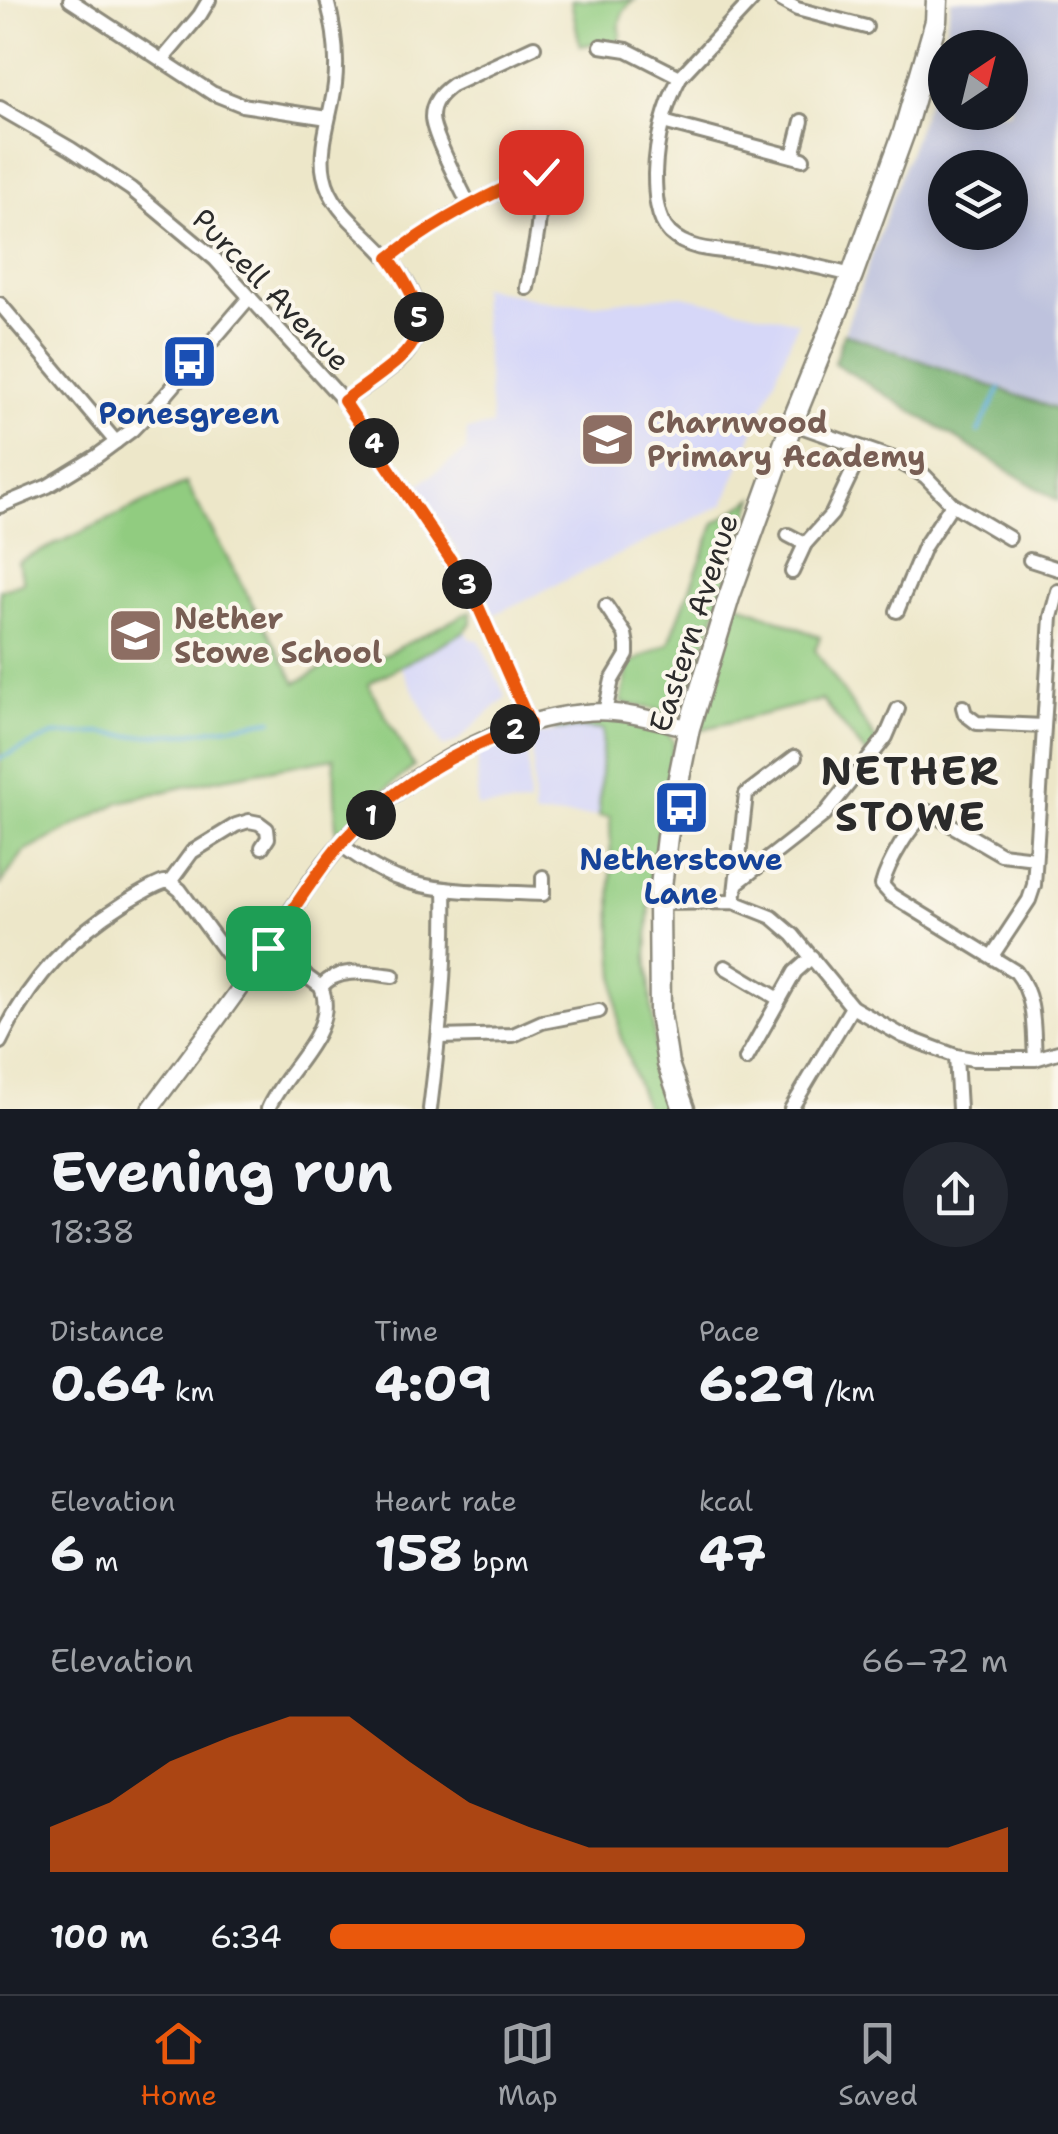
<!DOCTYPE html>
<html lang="en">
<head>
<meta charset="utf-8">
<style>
	body { margin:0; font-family:"Shantell Sans",sans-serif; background:#242831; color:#f1f3f6; height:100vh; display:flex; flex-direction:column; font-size:38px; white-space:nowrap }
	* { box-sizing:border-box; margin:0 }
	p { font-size:32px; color:#9ea1a6 }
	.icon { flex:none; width:55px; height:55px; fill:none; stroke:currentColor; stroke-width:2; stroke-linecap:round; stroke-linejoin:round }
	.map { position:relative; height:1109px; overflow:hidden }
	.sheet { display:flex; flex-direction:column; background:#171b24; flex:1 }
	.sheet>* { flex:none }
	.needle { width:65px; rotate:35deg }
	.fabs { position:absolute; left:928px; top:30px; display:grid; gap:20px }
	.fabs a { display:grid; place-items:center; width:100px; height:100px; border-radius:50%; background:#171b24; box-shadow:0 5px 25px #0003; font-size:50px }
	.pin { position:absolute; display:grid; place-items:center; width:85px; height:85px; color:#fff; margin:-42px; border-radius:20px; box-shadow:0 5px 15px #0006 }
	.km { position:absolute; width:50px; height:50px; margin:-25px; border-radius:50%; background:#222; color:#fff; font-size:28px; line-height:50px; text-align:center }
	.round { display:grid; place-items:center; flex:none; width:105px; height:105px; border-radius:52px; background:#242831 }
	.head { display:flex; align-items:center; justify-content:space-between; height:170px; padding:0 50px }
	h1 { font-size:55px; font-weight:700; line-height:75px }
	.stats { display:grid; grid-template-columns:repeat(3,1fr); gap:15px; height:170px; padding:10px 50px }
	.stats div { display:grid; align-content:center }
	.stats b { font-size:50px; font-weight:700 }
	.stats small { font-size:28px; font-weight:400 }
	.stats p { font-size:28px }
	.chart { height:280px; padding:20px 50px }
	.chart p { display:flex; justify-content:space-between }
	.chart svg { width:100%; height:180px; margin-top:10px; fill:#ea580c; opacity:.7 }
	ul { padding:0 50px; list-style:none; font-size:32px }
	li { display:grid; grid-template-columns:160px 120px 1fr; align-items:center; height:75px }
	li i { height:25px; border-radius:12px; background:#ea580c }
	.dock { display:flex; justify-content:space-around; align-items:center; height:140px; border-top:2px solid #363941; background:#171b24; font-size:28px; color:#9ea1a6 }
	.dock a { display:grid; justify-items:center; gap:5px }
	.dock .current { color:#ea580c }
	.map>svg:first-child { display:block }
	.built { fill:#d6d7f8 }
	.industrial { fill:#bec2dd; fill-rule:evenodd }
	.green { fill:#91cc80; stroke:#5e7c56; stroke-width:2.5 }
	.forest { fill:#74b06e; stroke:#506e4c; stroke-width:2.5 }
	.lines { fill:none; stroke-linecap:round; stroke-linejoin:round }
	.stream { stroke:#5dacd7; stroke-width:4 }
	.minor-casing { stroke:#8c897a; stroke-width:18 }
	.tertiary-casing { stroke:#8c897a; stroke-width:20 }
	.trunk-casing { stroke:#8c897a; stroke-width:25 }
	.minor { stroke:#fff; stroke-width:12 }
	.tertiary { stroke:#fff; stroke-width:15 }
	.trunk { stroke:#fff; stroke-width:20 }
	.route-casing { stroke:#fff; stroke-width:20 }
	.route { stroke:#ea580c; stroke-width:12 }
	.labels { text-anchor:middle; stroke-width:8; stroke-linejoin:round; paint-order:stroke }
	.street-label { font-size:30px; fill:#2b2b2b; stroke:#fbf7ec }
	.transit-label { font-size:30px; font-weight:bold; fill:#164399; stroke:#fbf7ec }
	.education-label { font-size:30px; font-weight:bold; fill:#785e54; stroke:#fbf7ec; text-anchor:start }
	.district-label { font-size:40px; font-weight:bold; letter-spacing:2.5px; fill:#2b2b2b; stroke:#fbf7ec }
</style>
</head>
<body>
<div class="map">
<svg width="1058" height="1109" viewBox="0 0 1058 1109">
	<rect width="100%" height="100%" fill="#fbf7ec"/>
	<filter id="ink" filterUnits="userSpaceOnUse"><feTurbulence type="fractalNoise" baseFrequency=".01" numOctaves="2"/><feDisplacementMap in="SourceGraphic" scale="20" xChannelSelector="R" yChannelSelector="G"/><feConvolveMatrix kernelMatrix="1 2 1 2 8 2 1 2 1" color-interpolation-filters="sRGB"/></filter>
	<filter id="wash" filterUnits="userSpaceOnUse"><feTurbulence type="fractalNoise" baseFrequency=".0048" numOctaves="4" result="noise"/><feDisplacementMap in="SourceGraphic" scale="40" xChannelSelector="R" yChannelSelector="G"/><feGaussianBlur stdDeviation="2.25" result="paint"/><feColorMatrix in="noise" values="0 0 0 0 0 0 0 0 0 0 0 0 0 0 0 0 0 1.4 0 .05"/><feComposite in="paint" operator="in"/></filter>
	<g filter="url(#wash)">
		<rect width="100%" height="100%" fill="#ede7c9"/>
		<g class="built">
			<polygon points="480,287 555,303 595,304 679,295 798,322 724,504 493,615 437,516 415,487 466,451 467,430 492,426"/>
			<polygon points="465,631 470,639 479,640 506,697 456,742 443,747 401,667"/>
			<polygon points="584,728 603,730 599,816 534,816 532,735"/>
			<polygon points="528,734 529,805 477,807 478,752"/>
		</g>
		<path class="industrial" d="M951,0H1058V410L844,333L939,69ZM945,48H1010V112H945ZM945,168H1010V232H945Z"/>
		<g class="green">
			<path d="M571,0H634C623,8 617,22 621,35L615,46L597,43L580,46Z"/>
			<polygon points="186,483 296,683 353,651 362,666 471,611 471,623 465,631 368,684 414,767 376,797 344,828 336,832 334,758 213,780 120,802 23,853 0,885 0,590 24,582 18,562"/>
			<polygon points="754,498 685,704 676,713 621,703 629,664 669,643 715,523"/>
			<polygon points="737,603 820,637 815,650 878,743 867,755 822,700 699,730"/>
			<polygon points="585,719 618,719 663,727 674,742 651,881 647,955 656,1056 670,1109 646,1109 619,1032 612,933 610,817 599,816 603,730 584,728 555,730 555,726"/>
		</g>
		<polygon class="forest" points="844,333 1058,410 1058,501 834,363"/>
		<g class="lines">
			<g class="stream">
				<polyline points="978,432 1000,389"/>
				<polyline points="0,758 53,735 101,733 132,736 183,734 272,720"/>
			</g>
		</g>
	</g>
	<g filter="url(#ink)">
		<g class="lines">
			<defs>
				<g id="minor">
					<polyline points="70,0 212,93 242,105 328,118"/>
					<path d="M327,0C334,26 338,57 335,84C332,112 318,148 324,175C331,212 367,232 389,259C415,288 434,328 400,360C383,375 363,388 344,401"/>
					<path d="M752,0L680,77C665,106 656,141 655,174C655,193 656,219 670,233C691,253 727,250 752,254C786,259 819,267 852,275"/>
					<polyline points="781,0 797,9 866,27"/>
					<polyline points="601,46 627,50 680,77"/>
					<polyline points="162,60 200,15 209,0"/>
					<polyline points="0,108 71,149 131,189 215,259 344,401 471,590 530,724"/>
					<polyline points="663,122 803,159"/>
					<polyline points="793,156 802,121"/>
					<path d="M469,205C460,186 432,134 432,117C432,102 441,93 452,85L534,47"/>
					<path d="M389,258C436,221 486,195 541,172"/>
					<path d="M527,288C533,252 547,210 533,175"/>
					<polyline points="0,304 116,442"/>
					<polyline points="792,423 894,459 925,476 952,504 1009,538"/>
					<polyline points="0,506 48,486 97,456 132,430 165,396 249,298"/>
					<polyline points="788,535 805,544"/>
					<polyline points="1030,560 1058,569"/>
					<polyline points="792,572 805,544 832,514 863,449"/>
					<polyline points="897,611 924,547 952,504"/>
					<polyline points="963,707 965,714 977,723 1044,726"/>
					<polyline points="605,712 612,680 627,655 627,645 625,634 606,606"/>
					<path d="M341,845C358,857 375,869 394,877C440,895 495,891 543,894V877"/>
					<polyline points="170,882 192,852 236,825 249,821 259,823 267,829 268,838 262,847"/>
					<polyline points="737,883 824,815 886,737 898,709"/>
					<polyline points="734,902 746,794 795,757"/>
					<polyline points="659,903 734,902 772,917 793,935 852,1007 903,1036 956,1056 973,1059 1035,1059 1058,1052"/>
					<path d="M268,948L321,987C340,1031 284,1070 268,1109"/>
					<polyline points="992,956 1029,900 1034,885 1051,617 1058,591"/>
					<polyline points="725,967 779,999"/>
					<path d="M321,987C338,966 369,973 393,976"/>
					<polyline points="439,1037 513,1035 542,1022 599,1011"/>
					<path d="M0,1042C27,984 68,938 123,904C136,896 150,887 164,882H170L180,890L226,953L252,972"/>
					<polyline points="956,1056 959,1109"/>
					<polyline points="746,1059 795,972 812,957"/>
					<path d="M1035,1059C1033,1028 1036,997 1016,972L891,895L882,885C888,863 910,824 929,812L1001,854L1035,858"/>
					<path d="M430,1109C439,1036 447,963 445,889"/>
					<polyline points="791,1109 852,1007"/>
				</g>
				<path id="tertiary" d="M150,1109C185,1062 221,1016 254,968C283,927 307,882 341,844C400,777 501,717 591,712C624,710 657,721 689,728"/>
				<polyline id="trunk" points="684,1109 668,1064 660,1013 659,903 667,837 689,728 729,597 792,423 852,275 904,132 936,21 937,0"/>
			</defs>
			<use href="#minor" class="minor-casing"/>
			<use href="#tertiary" class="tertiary-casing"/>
			<use href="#trunk" class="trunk-casing"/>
			<use href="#minor" class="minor"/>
			<use href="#tertiary" class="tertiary"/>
			<use href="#trunk" class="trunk"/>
		</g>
	</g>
	<g class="lines" filter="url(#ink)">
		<defs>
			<path id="route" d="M268,948C290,913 312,879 338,847C388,789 458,748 530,724L471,590L344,401C411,351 448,339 389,258C436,221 486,195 541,172"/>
		</defs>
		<use href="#route" class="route-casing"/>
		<use href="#route" class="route"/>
	</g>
	<defs>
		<symbol id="bus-square" viewBox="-11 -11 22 22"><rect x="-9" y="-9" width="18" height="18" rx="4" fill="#1a4fb4" stroke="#fbf7ec"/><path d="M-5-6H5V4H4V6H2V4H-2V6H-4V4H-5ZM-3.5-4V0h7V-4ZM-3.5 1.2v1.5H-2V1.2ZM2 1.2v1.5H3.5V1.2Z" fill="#fff"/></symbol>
		<symbol id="school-square" viewBox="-11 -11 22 22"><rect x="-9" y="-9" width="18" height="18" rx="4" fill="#8d6e63" stroke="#fbf7ec"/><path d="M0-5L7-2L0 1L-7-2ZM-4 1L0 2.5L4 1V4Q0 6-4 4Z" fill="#fff"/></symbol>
	</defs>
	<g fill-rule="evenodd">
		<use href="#bus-square" x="158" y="330" width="63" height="63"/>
		<use href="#school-square" x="576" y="408" width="63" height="63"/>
		<use href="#school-square" x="104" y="604" width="63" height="63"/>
		<use href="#bus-square" x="650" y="776" width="63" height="63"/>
	</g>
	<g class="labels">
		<g class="street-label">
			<text transform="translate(271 290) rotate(46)" y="10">Purcell Avenue</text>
			<text transform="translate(694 623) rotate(-72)" y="10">Eastern Avenue</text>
		</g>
		<g class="transit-label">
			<text x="189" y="424">Ponesgreen</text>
			<text x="681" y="870">Netherstowe<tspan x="681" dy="34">Lane</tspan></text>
		</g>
		<g class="education-label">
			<text x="647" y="433">Charnwood<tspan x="647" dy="34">Primary Academy</tspan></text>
			<text x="174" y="629">Nether<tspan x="174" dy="34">Stowe School</tspan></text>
		</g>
		<g class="district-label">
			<text x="911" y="785">NETHER<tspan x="911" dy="46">STOWE</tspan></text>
		</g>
	</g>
</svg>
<div class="fabs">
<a><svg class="needle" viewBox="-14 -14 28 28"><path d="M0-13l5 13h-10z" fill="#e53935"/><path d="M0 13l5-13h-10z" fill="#9ea1a6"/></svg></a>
<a><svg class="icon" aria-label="layers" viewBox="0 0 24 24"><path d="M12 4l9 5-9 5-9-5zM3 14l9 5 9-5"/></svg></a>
</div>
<div class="pin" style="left:268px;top:948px;background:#1e9e55"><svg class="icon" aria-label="arrive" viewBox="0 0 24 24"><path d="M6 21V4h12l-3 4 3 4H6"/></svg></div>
<div class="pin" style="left:541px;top:172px;background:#d93025"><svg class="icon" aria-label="check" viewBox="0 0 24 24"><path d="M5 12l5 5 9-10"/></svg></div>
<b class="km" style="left:371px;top:815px">1</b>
<b class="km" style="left:515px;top:729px">2</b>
<b class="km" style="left:467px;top:584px">3</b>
<b class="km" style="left:374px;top:443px">4</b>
<b class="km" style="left:419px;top:317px">5</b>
</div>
<section class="sheet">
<div class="head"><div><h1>Evening run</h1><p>18:38</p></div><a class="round"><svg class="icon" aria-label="share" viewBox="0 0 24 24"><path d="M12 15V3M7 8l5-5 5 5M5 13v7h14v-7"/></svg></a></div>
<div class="stats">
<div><p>Distance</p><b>0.64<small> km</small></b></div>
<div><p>Time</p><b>4:09</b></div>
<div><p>Pace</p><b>6:29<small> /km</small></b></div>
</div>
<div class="stats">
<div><p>Elevation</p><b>6<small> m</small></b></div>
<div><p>Heart rate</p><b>158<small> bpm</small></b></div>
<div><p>kcal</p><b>47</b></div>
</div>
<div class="chart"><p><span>Elevation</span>66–72 m</p>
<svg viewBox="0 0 160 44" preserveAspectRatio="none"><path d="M0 44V33L10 27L20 17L30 11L40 6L50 6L60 17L70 27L80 33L90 38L100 38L110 38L120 38L130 38L140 38L150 38L160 33V44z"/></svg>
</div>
<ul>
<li><b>100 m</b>6:34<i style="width:70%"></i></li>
</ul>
</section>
<nav class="dock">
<a class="current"><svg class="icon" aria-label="home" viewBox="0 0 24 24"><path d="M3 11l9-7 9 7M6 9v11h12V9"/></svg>Home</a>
<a><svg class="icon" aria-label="map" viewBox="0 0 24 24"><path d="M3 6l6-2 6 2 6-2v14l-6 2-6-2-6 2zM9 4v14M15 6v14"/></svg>Map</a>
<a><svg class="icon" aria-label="saved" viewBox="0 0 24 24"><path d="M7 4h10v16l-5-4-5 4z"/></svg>Saved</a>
</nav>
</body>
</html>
